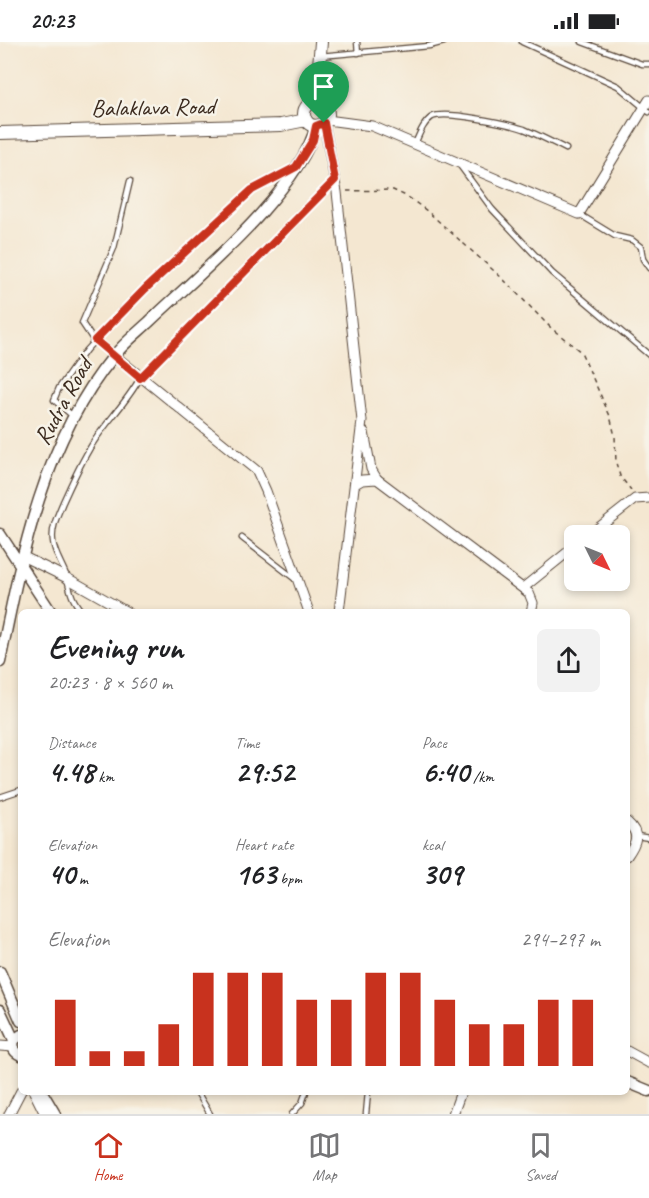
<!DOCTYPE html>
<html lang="en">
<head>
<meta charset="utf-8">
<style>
	body { margin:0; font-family:Caveat,sans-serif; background:#f2f2f2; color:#202124; height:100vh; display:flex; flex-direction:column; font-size:22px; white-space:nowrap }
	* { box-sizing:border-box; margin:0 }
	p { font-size:20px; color:#757577 }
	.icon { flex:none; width:33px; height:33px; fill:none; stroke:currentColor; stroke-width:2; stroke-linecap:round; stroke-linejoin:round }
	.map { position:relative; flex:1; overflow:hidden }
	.details { position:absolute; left:18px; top:567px; width:612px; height:486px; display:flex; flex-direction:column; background:#fff; border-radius:9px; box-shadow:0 3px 9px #0003 }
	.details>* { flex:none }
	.needle { width:39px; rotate:133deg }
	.buttons { position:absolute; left:564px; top:483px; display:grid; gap:12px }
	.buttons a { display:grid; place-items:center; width:66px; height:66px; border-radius:9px; background:#fff; box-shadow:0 3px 9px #0003; font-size:30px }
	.pin { position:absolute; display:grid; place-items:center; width:51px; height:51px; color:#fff; margin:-62px -26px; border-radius:50% 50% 50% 0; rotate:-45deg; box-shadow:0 0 6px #0007 }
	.pin .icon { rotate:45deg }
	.round { display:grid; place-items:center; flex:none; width:63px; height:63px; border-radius:9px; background:#f2f2f2 }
	.head { display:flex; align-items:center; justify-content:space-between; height:102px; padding:0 30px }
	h1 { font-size:33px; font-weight:800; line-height:45px }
	.stats { display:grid; grid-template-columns:repeat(3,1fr); gap:9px; height:102px; padding:6px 30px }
	.stats div { display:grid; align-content:center }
	.stats b { font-size:30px; font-weight:800 }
	.stats small { font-size:16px; font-weight:400 }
	.stats p { font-size:16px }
	.chart { height:168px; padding:12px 30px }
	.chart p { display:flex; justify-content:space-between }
	.chart svg { width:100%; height:108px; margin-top:6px; stroke:#c8321e; stroke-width:6 }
	.status { display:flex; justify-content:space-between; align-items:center; height:42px; padding:0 30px; background:#fff; direction:ltr }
	.status svg { height:16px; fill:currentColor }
	.tabs { display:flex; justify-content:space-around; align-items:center; height:84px; border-top:2px solid #e0e0e0; background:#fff; font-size:16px; color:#757577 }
	.tabs a { display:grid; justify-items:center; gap:3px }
	.tabs .on { color:#c8321e }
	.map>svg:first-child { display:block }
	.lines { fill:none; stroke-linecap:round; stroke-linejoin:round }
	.service-casing { stroke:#574639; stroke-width:7 }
	.minor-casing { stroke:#574639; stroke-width:11 }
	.tertiary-casing { stroke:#574639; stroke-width:13 }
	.secondary-casing { stroke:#574639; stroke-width:14 }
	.path { stroke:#574639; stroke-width:1.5; stroke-dasharray:4.5 4.5; stroke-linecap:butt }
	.service { stroke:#fff; stroke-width:4.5 }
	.minor { stroke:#fff; stroke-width:9 }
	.tertiary { stroke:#fff; stroke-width:10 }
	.secondary { stroke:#fff; stroke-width:12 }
	.route-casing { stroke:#fff; stroke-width:12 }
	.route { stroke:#c8321e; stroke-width:8 }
	.labels { text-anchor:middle; stroke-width:5; stroke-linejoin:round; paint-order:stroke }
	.street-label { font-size:24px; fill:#3b2a1e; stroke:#f7f3e8 }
</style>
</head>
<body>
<div class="status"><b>20:23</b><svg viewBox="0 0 49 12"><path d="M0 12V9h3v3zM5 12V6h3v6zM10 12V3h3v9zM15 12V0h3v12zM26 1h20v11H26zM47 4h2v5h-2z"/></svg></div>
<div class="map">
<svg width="649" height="1072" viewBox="0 0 649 1072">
	<rect width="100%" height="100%" fill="#f7f3e8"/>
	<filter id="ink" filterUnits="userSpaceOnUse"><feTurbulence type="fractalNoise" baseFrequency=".0167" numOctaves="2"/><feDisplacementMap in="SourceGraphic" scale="12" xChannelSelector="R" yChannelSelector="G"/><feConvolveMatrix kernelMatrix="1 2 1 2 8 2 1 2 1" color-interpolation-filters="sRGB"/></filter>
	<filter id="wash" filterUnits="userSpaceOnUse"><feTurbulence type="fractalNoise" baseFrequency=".008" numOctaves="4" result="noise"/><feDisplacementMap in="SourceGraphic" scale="24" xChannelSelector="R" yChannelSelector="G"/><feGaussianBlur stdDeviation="1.35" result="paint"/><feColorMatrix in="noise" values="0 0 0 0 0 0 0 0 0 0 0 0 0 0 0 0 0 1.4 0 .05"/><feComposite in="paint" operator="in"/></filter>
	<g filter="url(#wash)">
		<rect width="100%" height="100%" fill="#f4e7d1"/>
	</g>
	<g filter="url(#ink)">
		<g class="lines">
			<defs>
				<g id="service">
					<polyline points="357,0 358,11"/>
					<polyline points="522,0 618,44 649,70"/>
					<polyline points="582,0 642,22 649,22"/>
					<polyline points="320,14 429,4 444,0"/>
					<path d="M415,102C419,93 423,81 432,75C445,68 509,82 524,87C538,93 552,100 566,107"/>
					<polyline points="461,125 492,167 552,231 649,313"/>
					<polyline points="579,172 615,194 632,198 641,205 643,217 649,226"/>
					<polyline points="114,313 92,296 82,281 114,206 130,139"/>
					<polyline points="74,375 54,358 59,346 86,308 121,270 252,148 291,128"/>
					<polyline points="242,496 295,537"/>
					<path d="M82,570C70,555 71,550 66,533C62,522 54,511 53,499C51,486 58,472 63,460C73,438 83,415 97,395C111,375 128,358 140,336L335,138"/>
					<polyline points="0,755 21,748"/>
					<polyline points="637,794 649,796"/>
					<polyline points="197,1050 210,1072"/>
					<polyline points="292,1072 302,1061 306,1050"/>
					<polyline points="366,1072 368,1050"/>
				</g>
				<g id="minor">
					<polyline points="327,78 372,84 579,172 649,58"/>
					<polyline points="324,81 337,150 362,379 339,570"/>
					<polyline points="114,313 257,429 266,449 309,570"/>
					<polyline points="364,390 371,427 377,437"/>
					<polyline points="355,442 362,438 377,437 529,551 533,561 531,570"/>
					<polyline points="588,494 635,457 649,456"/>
					<polyline points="22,514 67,536 127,570"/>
					<polyline points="523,546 574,505"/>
					<path d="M627,780C641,792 636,801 627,814"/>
					<polyline points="0,1004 13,1005"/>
					<polyline points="627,1009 649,1021"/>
					<polyline points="34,1050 45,1072"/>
					<polyline points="9,1072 21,1049"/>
					<polyline points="453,1072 461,1050"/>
				</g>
				<g id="tertiary">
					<polyline points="0,492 51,570"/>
					<path d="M0,620C21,515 43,400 113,315C123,302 137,291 149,280C199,232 299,150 316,84"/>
					<polyline points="0,930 21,979"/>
					<polyline points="0,968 14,998"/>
					<path d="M21,993L14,998C12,1005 14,1010 21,1013"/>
					<polyline points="627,1040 649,1049"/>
					<polyline points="42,1050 55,1072"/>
				</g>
				<g id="secondary">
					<polyline points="316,59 321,0"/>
					<circle cx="316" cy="72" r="12"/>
					<polyline points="0,91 281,83 306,78"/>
				</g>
			</defs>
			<use href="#service" class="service-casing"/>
			<use href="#minor" class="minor-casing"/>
			<use href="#tertiary" class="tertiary-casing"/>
			<use href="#secondary" class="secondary-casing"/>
			<polyline class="path" points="347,149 393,148 408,155 427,169 502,236 551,286 581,310 610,374 615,394 616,421 620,434 631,448"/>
			<use href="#service" class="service"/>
			<use href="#minor" class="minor"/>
			<use href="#tertiary" class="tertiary"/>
			<use href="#secondary" class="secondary"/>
		</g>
	</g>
	<g class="lines" filter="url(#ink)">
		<defs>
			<polygon id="route" points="324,81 335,138 140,336 95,298 145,247 252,148 296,125 313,98 316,84"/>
		</defs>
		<use href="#route" class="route-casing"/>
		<use href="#route" class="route"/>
	</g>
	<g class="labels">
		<g class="street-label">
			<text transform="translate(153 65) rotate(-1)" y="8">Balaklava Road</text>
			<text transform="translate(63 359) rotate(-61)" y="8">Rudra Road</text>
		</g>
	</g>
</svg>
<div class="buttons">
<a><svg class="needle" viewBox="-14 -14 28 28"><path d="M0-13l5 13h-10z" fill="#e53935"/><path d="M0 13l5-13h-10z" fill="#757577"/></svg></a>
</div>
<div class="pin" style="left:324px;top:81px;background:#1e9e55"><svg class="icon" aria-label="arrive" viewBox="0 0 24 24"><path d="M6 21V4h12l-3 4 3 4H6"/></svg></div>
<section class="details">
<div class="head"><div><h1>Evening run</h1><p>20:23 · 8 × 560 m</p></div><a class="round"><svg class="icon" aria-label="share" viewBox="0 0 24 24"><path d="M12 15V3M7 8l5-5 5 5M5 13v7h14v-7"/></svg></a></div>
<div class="stats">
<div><p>Distance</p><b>4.48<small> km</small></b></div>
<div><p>Time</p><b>29:52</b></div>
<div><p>Pace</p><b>6:40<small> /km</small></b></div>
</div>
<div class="stats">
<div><p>Elevation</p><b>40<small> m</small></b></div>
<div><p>Heart rate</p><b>163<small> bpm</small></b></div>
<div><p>kcal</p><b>309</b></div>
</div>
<div class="chart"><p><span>Elevation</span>294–297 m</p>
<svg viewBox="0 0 160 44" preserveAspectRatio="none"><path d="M5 44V17M15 44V38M25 44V38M35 44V27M45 44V6M55 44V6M65 44V6M75 44V17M85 44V17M95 44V6M105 44V6M115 44V17M125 44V27M135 44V27M145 44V17M155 44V17"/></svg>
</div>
</section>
</div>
<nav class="tabs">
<a class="on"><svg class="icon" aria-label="home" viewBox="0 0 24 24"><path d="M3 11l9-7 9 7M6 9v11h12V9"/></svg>Home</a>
<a><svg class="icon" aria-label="map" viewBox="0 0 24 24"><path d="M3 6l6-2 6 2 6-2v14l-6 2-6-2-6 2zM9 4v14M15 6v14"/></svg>Map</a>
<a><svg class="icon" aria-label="saved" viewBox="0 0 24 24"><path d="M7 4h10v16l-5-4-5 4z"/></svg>Saved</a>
</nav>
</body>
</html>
